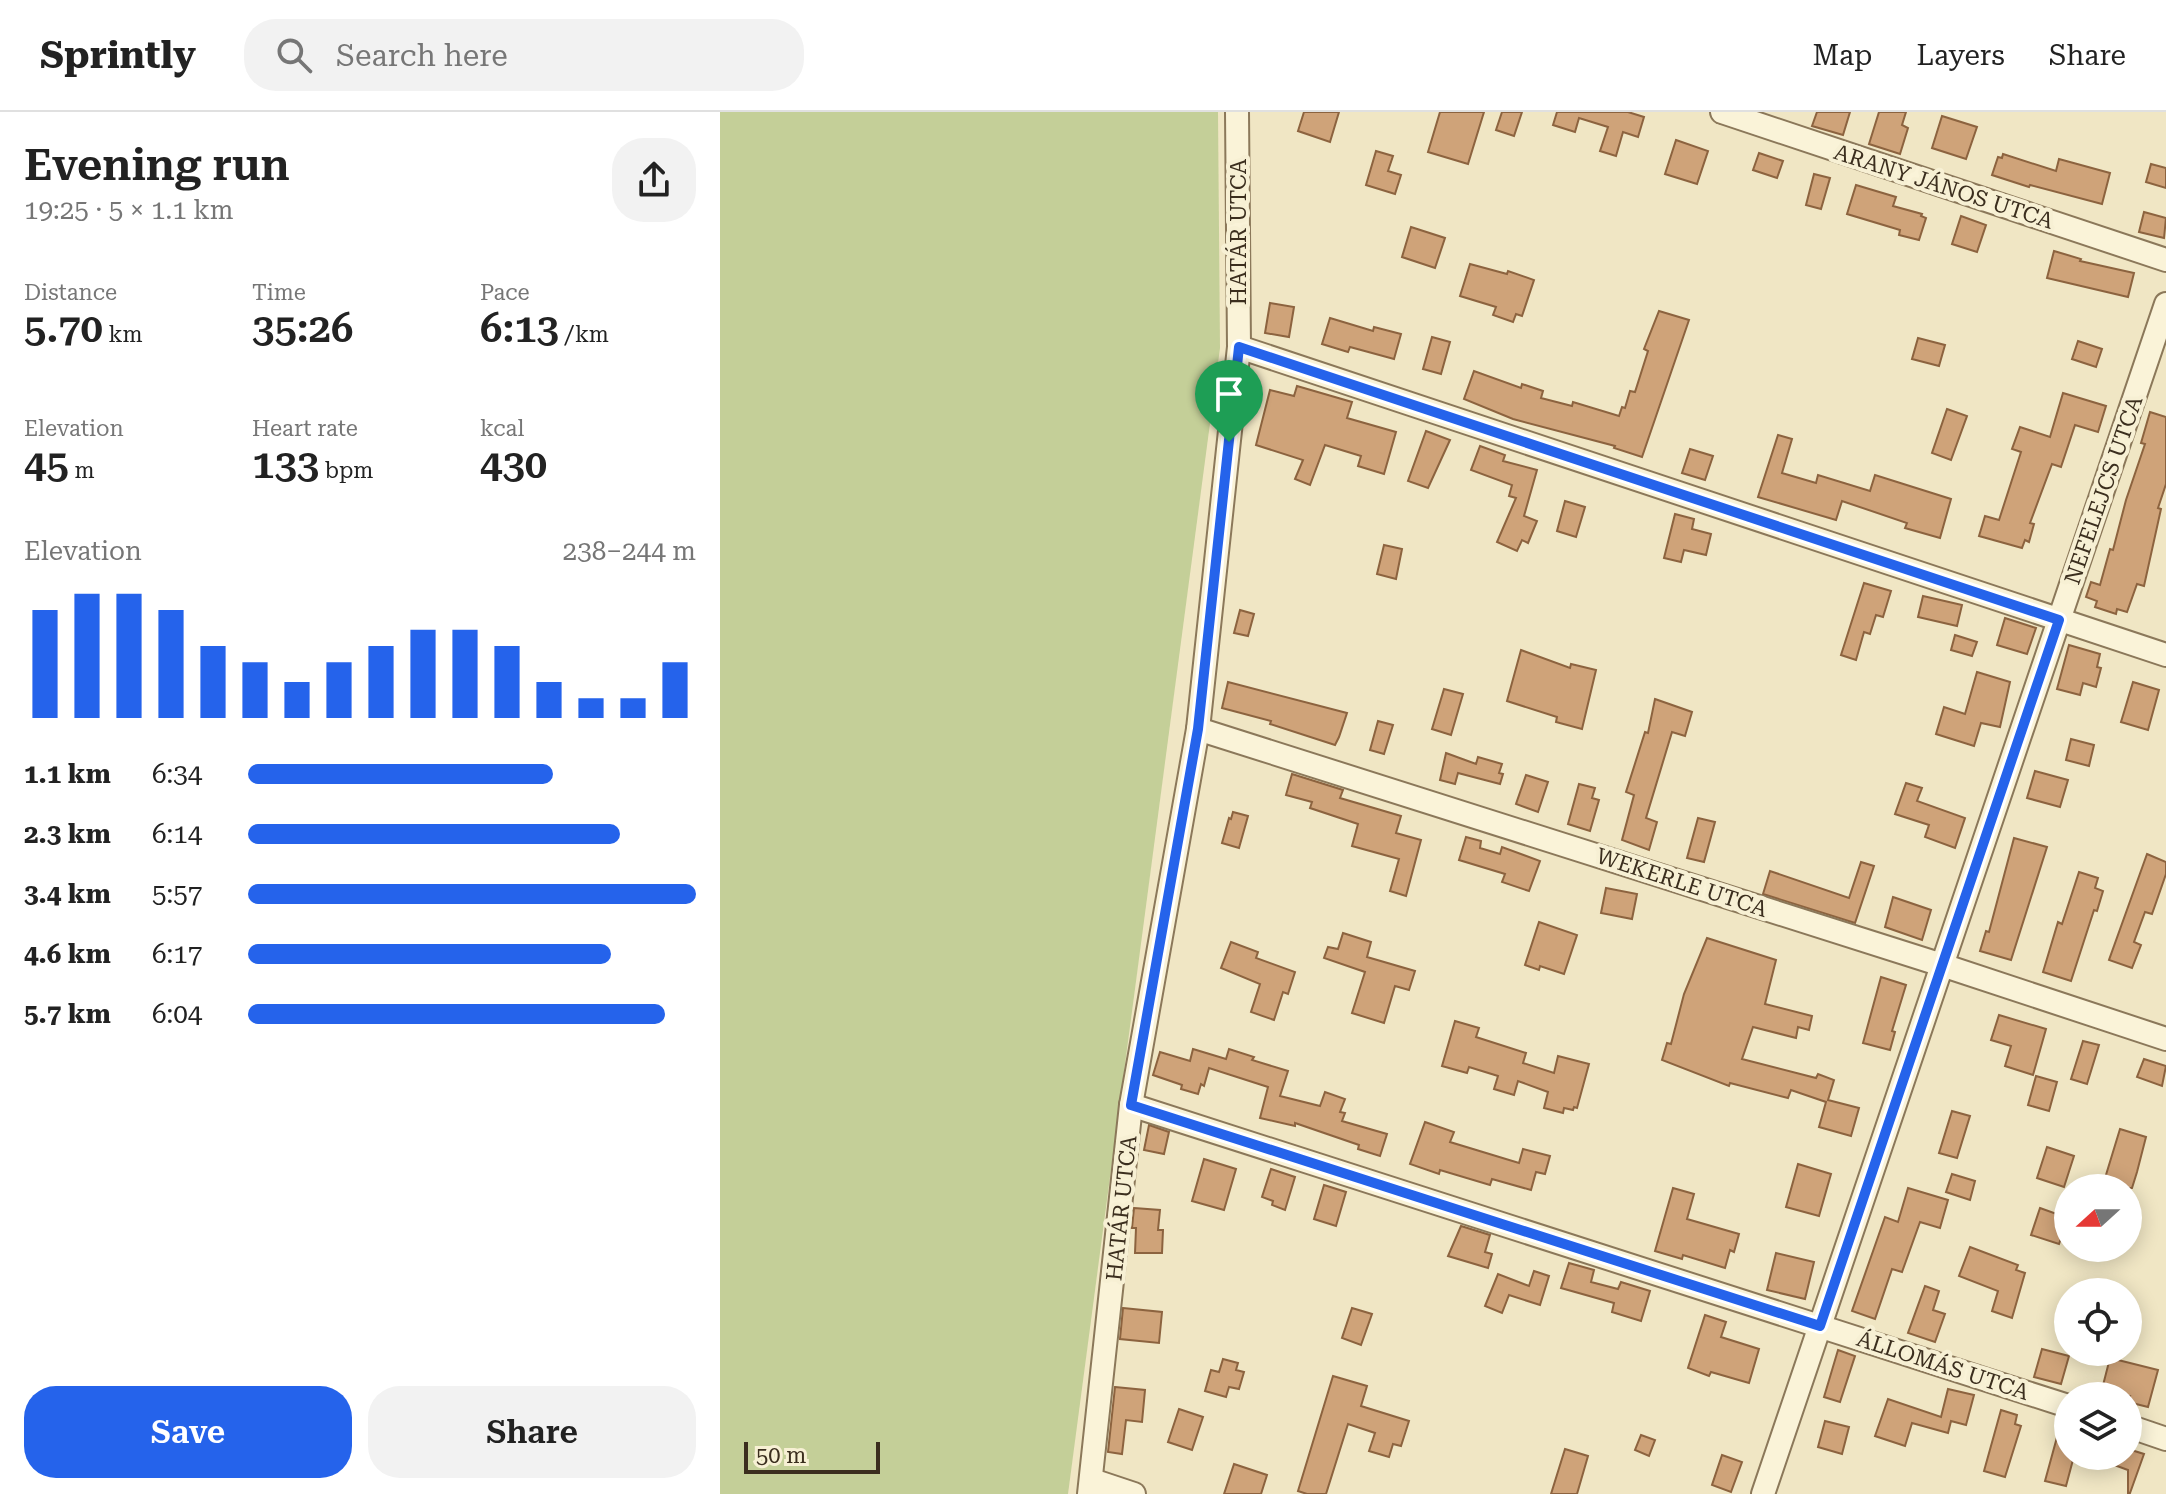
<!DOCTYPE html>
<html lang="en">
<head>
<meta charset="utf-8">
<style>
	body { margin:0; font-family:"Roboto Serif",serif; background:#f2f2f2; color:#222; height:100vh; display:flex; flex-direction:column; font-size:30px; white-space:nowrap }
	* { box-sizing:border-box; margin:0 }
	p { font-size:26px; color:#767676 }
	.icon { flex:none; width:44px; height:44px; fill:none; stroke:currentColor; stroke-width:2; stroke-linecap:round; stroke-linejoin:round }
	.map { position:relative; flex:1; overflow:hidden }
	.panel { display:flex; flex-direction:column; background:#fff; width:720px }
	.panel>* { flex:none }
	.needle { width:52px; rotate:249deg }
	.buttons { position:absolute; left:1334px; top:1062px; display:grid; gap:16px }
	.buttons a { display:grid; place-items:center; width:88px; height:88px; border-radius:50%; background:#fff; box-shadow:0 4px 20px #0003; font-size:40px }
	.scale { position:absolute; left:24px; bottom:20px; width:136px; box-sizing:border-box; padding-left:8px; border:4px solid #3b2e1e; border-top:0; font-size:22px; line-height:28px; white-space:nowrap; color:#3b2e1e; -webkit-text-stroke:6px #f7f0d4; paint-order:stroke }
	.pin { position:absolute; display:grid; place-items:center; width:68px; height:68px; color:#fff; margin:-82px -34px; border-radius:50% 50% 50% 0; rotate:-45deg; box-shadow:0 0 8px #0007 }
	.pin .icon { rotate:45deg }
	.round { display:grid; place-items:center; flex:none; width:84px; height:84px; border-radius:32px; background:#f2f2f2 }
	.overview { display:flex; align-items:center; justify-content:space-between; height:136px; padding:0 24px }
	h1 { font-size:44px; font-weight:600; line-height:60px }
	.stats { display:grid; grid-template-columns:repeat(3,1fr); gap:12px; height:136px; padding:8px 24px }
	.stats div { display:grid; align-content:center }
	.stats b { font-size:40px; font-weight:600 }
	.stats small { font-size:22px; font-weight:400 }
	.stats p { font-size:22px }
	.chart { height:224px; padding:16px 24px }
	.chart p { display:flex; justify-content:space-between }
	.chart svg { width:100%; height:144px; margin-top:8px; stroke:#2563eb; stroke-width:6 }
	.button { display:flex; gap:16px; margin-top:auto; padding:16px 24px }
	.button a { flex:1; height:92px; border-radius:32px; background:#2563eb; color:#fff; font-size:32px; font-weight:600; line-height:92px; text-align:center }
	.button a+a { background:#f2f2f2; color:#222 }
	ul { padding:0 24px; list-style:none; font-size:26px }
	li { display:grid; grid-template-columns:128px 96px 1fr; align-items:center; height:60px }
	li i { height:20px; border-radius:10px; background:#2563eb }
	header { display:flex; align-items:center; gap:48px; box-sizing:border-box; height:112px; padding:0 40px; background:#fff; border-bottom:2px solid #e0e0e0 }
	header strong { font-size:38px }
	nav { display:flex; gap:44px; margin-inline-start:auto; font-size:28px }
	.search { width:560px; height:72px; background:#f2f2f2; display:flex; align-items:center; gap:20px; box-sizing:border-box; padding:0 28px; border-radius:32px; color:#767676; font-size:30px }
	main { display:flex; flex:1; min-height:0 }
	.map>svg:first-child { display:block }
	.green { fill:#c4cf98 }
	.building { fill:#cfa379; stroke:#8c633f; stroke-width:2 }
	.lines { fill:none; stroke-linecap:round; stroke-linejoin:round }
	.minor-casing { stroke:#8b785a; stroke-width:26 }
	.minor { stroke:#faf3d8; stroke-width:22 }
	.route-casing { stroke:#fff; stroke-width:16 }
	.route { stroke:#2563eb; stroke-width:10 }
	.labels { text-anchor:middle; stroke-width:8; stroke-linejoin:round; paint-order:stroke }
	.street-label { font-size:22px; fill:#3b2e1e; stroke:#f7f0d4 }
</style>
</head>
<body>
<header>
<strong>Sprintly</strong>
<div class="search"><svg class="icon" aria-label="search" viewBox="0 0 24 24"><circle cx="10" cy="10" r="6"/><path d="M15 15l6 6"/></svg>Search here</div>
<nav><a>Map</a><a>Layers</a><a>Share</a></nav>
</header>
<main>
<section class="panel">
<div class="overview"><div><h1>Evening run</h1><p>19:25 · 5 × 1.1 km</p></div><a class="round"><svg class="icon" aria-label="share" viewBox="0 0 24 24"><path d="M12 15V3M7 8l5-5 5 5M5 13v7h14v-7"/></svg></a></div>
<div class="stats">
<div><p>Distance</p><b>5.70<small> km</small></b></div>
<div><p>Time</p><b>35:26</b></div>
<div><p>Pace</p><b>6:13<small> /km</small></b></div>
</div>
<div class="stats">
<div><p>Elevation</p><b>45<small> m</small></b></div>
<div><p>Heart rate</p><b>133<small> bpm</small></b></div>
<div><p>kcal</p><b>430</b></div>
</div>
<div class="chart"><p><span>Elevation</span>238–244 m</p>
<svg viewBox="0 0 160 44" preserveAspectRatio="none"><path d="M5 44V11M15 44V6M25 44V6M35 44V11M45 44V22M55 44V27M65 44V33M75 44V27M85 44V22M95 44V17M105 44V17M115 44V22M125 44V33M135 44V38M145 44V38M155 44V27"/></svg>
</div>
<ul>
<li><b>1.1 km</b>6:34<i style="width:68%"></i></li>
<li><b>2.3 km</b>6:14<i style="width:83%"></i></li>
<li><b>3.4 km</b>5:57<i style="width:100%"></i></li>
<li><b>4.6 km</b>6:17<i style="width:81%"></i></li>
<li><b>5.7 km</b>6:04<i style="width:93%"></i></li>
</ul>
<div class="button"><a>Save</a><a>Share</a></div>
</section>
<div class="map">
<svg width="1446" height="1382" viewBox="0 0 1446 1382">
	<rect width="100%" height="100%" fill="#f0e6c4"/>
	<polygon class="green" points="0,0 498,0 500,236 348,1382 0,1382"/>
	<g class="building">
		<polygon points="584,0 619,0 610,30 578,19"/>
		<polygon points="720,0 764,0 748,52 708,40"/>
		<polygon points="782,0 802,0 794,24 776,18"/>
		<polygon points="837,0 908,0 924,5 918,25 903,20 896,44 880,39 888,15 859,6 855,20 833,13"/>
		<polygon points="1097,0 1130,0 1123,23 1092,14"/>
		<polygon points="1159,0 1186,0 1182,13 1188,16 1180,42 1149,32"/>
		<polygon points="1222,4 1257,15 1246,47 1212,36"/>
		<polygon points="956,28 988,39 977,72 945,62"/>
		<polygon points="656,39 673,44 668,59 681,63 675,82 646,73"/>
		<polygon points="1039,41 1063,49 1057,66 1033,58"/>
		<polygon points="1283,42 1336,59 1339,47 1390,61 1382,92 1310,73 1309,75 1272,63 1278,45 1282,46"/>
		<polygon points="1431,52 1446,56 1446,76 1426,70"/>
		<polygon points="1094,62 1110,66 1101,97 1086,93"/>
		<polygon points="1136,73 1176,85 1173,94 1202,102 1201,104 1206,106 1199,128 1179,123 1180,118 1127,102"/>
		<polygon points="1424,100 1446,106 1444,126 1419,120"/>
		<polygon points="1241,104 1266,113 1257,140 1232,132"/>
		<polygon points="691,115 725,126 715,156 682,145"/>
		<polygon points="1334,139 1361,147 1360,149 1414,161 1408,185 1327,166"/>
		<polygon points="750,152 787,162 788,159 814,168 802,204 796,202 793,210 773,203 776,195 740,184"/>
		<polygon points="550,191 574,195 569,225 545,221"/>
		<polygon points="939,199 969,208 922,345 894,336 895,334 793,307 744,287 754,259 801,276 802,272 823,279 821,286 852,294 853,290 899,304 902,295 905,296 910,279 915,280 928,239 924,237"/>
		<polygon points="610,206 653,219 654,215 681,222 674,247 630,235 628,240 602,232"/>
		<polygon points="712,225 730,230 721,262 703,257"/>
		<polygon points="1198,226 1225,233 1219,254 1192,247"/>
		<polygon points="1358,229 1382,237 1376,255 1352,247"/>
		<polygon points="577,274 632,290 627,306 676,320 664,362 638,354 641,344 605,333 590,373 575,367 583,348 536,333 550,278 574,284"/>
		<polygon points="1343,281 1386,294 1378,320 1355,313 1341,355 1332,352 1310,411 1314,412 1309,430 1305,428 1302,436 1259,424 1265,404 1279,408 1301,340 1292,337 1300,315 1330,325"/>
		<polygon points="1227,297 1247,304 1231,348 1212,341"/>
		<polygon points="1430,300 1446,305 1446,372 1438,396 1441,397 1424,474 1417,472 1407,500 1397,497 1396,502 1375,495 1377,489 1366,485 1371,470 1380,473 1390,437 1393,438 1406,388 1425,332 1421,331"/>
		<polygon points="706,319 730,328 708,376 688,369"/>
		<polygon points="1058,323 1072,327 1062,361 1096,371 1098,363 1150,379 1155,363 1231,387 1220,426 1185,416 1187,411 1122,389 1116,408 1038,385"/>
		<polygon points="760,334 785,343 783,349 817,358 804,404 817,409 808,431 802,428 797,439 777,430 796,386 789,384 792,373 751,358"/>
		<polygon points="970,337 993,344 985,368 962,361"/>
		<polygon points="845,389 865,395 856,425 837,419"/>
		<polygon points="955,402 974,407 972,417 991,422 986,443 964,438 961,450 944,446"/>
		<polygon points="664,433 682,437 676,467 657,462"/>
		<polygon points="1144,471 1171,479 1163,505 1156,503 1150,522 1144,520 1136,548 1121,543"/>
		<polygon points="1203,484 1242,493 1237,514 1198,505"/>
		<polygon points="520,498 534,502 528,524 514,521"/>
		<polygon points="1285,506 1316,516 1307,542 1277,533"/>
		<polygon points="1235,523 1257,530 1252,544 1231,538"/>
		<polygon points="1349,533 1380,542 1377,555 1381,556 1376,575 1363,571 1360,583 1337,577"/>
		<polygon points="801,538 850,556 851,552 876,558 862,617 836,610 837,605 787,589"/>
		<polygon points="1257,560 1290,570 1280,615 1261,611 1254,634 1216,622 1224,595 1245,602"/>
		<polygon points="508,570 627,601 619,625 615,633 550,612 551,609 502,596"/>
		<polygon points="1413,570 1439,578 1428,618 1401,610"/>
		<polygon points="724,577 743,582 731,623 712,617"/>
		<polygon points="935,587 972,600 965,624 952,620 926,706 937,710 929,738 902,728 914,683 906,680 925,620 928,621"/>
		<polygon points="658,609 673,613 664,642 650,638"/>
		<polygon points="1351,627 1374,633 1369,654 1346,648"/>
		<polygon points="726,641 756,652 758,645 782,652 779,661 783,662 780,672 738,661 735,672 720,668"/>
		<polygon points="1315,659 1348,668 1340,695 1307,686"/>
		<polygon points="572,662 623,678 620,686 681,704 676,721 701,728 686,784 670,779 679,747 632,734 638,712 590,696 592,690 566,683"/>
		<polygon points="806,663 828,670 818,700 796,692"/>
		<polygon points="1186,671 1202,676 1197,689 1245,706 1235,736 1205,725 1209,713 1175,702"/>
		<polygon points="859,672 875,676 872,686 879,688 870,719 848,712"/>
		<polygon points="513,700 528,704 519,736 502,731 509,706 511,707"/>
		<polygon points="978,706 995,710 984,750 967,746"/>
		<polygon points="746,725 761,729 760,736 780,742 782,735 820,749 809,779 782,770 785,762 739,748"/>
		<polygon points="1294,726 1327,735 1291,848 1260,839 1266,819 1269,820"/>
		<polygon points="1427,742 1446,750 1446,762 1432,802 1425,800 1414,830 1421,833 1412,856 1389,848"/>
		<polygon points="1141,750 1154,754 1135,811 1043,782 1050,759 1129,786"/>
		<polygon points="1359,760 1378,766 1375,776 1383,779 1377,799 1374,798 1351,869 1323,860 1338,810 1342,812"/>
		<polygon points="886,776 917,782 912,807 881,801"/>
		<polygon points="1173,785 1211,798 1202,828 1165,815"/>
		<polygon points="819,810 857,823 844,862 820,854 819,858 805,853"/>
		<polygon points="623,821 651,830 647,845 695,859 689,878 675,874 664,911 632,901 645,860 604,846 608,835 618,837"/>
		<polygon points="987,826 1056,848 1045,892 1092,904 1089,918 1078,915 1076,926 1033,915 1022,947 1096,966 1098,962 1114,968 1108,988 1139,996 1131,1024 1099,1015 1106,990 1071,978 1068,986 1010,971 1009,974 942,948 947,931 951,932 964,882"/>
		<polygon points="511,830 538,840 536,846 575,860 568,882 563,880 554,908 531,900 540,872 501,856"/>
		<polygon points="1161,865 1186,873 1172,919 1175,920 1170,938 1143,931"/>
		<polygon points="1279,903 1326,917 1313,963 1285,954 1291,934 1271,928"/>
		<polygon points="735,909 759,916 756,925 806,941 803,951 834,961 838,944 869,952 857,996 854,995 853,998 844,996 843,1001 824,996 828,980 798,969 794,983 774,977 778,964 749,955 747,961 722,954"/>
		<polygon points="1363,929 1379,933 1367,972 1351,967"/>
		<polygon points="473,937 506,947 509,937 534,945 532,948 568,959 560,984 600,994 605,980 625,987 620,1000 625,1001 622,1009 667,1022 660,1044 638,1037 639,1033 575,1011 575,1014 540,1006 548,975 489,956 484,974 481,972 478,982 461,977 462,973 433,963 440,940 470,949"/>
		<polygon points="1424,947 1446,954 1442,974 1417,965"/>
		<polygon points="1316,964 1337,970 1329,999 1308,993"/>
		<polygon points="1232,999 1250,1004 1237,1046 1219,1041"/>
		<polygon points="705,1010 734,1020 730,1030 799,1051 803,1037 830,1044 825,1062 816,1060 811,1078 772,1067 770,1073 720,1058 719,1062 690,1052"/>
		<polygon points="429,1013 449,1020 444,1042 424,1038"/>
		<polygon points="1400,1017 1426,1025 1417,1060 1412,1076 1382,1076"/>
		<polygon points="1327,1035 1354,1044 1344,1075 1317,1066"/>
		<polygon points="484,1047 516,1057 504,1098 472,1089"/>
		<polygon points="1078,1052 1111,1062 1099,1104 1066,1095"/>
		<polygon points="551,1057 575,1065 565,1098 552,1093 553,1089 542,1085"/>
		<polygon points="1232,1062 1255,1069 1250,1088 1226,1080"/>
		<polygon points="604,1073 626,1080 616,1114 594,1107"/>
		<polygon points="953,1076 974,1082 967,1107 1019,1122 1014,1140 1010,1138 1005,1156 963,1143 962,1147 935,1139"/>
		<polygon points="1188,1076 1228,1088 1220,1116 1200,1110 1182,1160 1172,1157 1155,1207 1132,1199 1165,1105 1178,1110"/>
		<polygon points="414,1096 440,1098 438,1118 443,1118 442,1141 415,1141 416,1116 412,1116"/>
		<polygon points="1320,1096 1348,1106 1339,1132 1311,1123"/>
		<polygon points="741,1114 770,1123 765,1140 772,1142 768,1156 728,1144"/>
		<polygon points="1250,1135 1298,1153 1296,1158 1305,1161 1292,1206 1272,1199 1278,1179 1239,1164"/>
		<polygon points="1056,1141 1094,1150 1085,1187 1047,1178"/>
		<polygon points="849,1151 874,1158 871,1170 898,1177 901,1170 930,1179 921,1209 892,1200 894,1191 841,1176"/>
		<polygon points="814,1159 829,1164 820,1193 789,1183 782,1201 765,1194 778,1162 809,1174"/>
		<polygon points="1205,1174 1219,1179 1213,1198 1225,1202 1215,1230 1188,1221"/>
		<polygon points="403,1196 442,1200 439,1231 400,1227"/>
		<polygon points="632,1196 652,1202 641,1233 622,1226"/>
		<polygon points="985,1203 1006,1210 1001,1225 1039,1237 1029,1271 991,1260 989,1264 968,1256"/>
		<polygon points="1322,1237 1349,1244 1341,1272 1314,1265"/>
		<polygon points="1118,1238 1135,1244 1120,1290 1104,1285"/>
		<polygon points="1390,1246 1438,1258 1428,1295 1408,1290 1410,1284 1381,1281"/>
		<polygon points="503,1247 518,1251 516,1258 524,1260 519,1277 509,1275 506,1285 485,1279 491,1258 499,1260"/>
		<polygon points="613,1264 647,1274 641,1294 689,1309 681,1334 673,1332 669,1345 649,1339 655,1321 628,1312 606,1382 587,1382 578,1379"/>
		<polygon points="395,1275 425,1278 422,1310 406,1308 402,1342 388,1340"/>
		<polygon points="1228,1277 1254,1283 1246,1313 1231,1309 1228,1321 1192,1311 1185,1334 1155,1324 1168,1287 1221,1305"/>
		<polygon points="459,1297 483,1305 472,1338 448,1330"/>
		<polygon points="1281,1298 1297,1303 1295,1312 1301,1314 1285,1365 1264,1359"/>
		<polygon points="1342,1307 1348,1308 1348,1344 1354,1344 1346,1374 1325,1369"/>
		<polygon points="1105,1309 1129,1315 1122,1342 1098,1335"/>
		<polygon points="921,1323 935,1328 929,1344 915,1338"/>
		<polygon points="845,1337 868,1344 857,1382 831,1382"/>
		<polygon points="1408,1337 1424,1342 1410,1381 1408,1381 1408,1358 1375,1346 1408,1344"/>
		<polygon points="1002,1343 1022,1350 1011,1380 992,1373"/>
		<polygon points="514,1352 547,1363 541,1382 504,1382"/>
	</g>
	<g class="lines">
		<defs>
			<g id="minor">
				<polyline points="1002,0 1446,148"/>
				<polyline points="519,235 1446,543"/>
				<polyline points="478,617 1222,853 1446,927"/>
				<polyline points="411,993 1348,1294"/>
				<polyline points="1408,1314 1446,1327"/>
				<polyline points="372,1368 414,1382"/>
				<polyline points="369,1382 411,993 478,617 519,235 517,0"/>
				<polyline points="1043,1382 1446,192"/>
			</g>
		</defs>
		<use href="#minor" class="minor-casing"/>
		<use href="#minor" class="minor"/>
	</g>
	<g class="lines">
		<defs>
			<polygon id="route" points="519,235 1339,508 1100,1214 411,993 478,617"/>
		</defs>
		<use href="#route" class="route-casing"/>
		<use href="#route" class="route"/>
	</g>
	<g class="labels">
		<g class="street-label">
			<text transform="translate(1224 74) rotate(18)" y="8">ARANY JÁNOS UTCA</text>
			<text transform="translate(518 120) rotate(-90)" y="8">HATÁR UTCA</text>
			<text transform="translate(1383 378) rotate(-71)" y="8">NEFELEJCS UTCA</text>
			<text transform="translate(962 770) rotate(18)" y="8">WEKERLE UTCA</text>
			<text transform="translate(401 1096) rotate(-84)" y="8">HATÁR UTCA</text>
			<text transform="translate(1223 1253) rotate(18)" y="8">ÁLLOMÁS UTCA</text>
		</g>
	</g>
</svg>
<div class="buttons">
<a><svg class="needle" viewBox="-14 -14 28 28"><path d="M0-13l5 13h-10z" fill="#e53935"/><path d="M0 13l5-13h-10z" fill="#767676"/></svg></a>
<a><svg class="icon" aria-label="locate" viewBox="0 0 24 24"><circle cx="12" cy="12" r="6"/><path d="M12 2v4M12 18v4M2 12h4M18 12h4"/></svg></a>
<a><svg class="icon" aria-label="layers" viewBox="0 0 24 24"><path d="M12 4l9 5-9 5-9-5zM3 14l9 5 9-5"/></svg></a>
</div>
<div class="scale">50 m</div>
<div class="pin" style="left:509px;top:330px;background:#1e9e55"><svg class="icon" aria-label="arrive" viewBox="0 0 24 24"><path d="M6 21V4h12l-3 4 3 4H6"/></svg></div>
</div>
</main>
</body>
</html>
